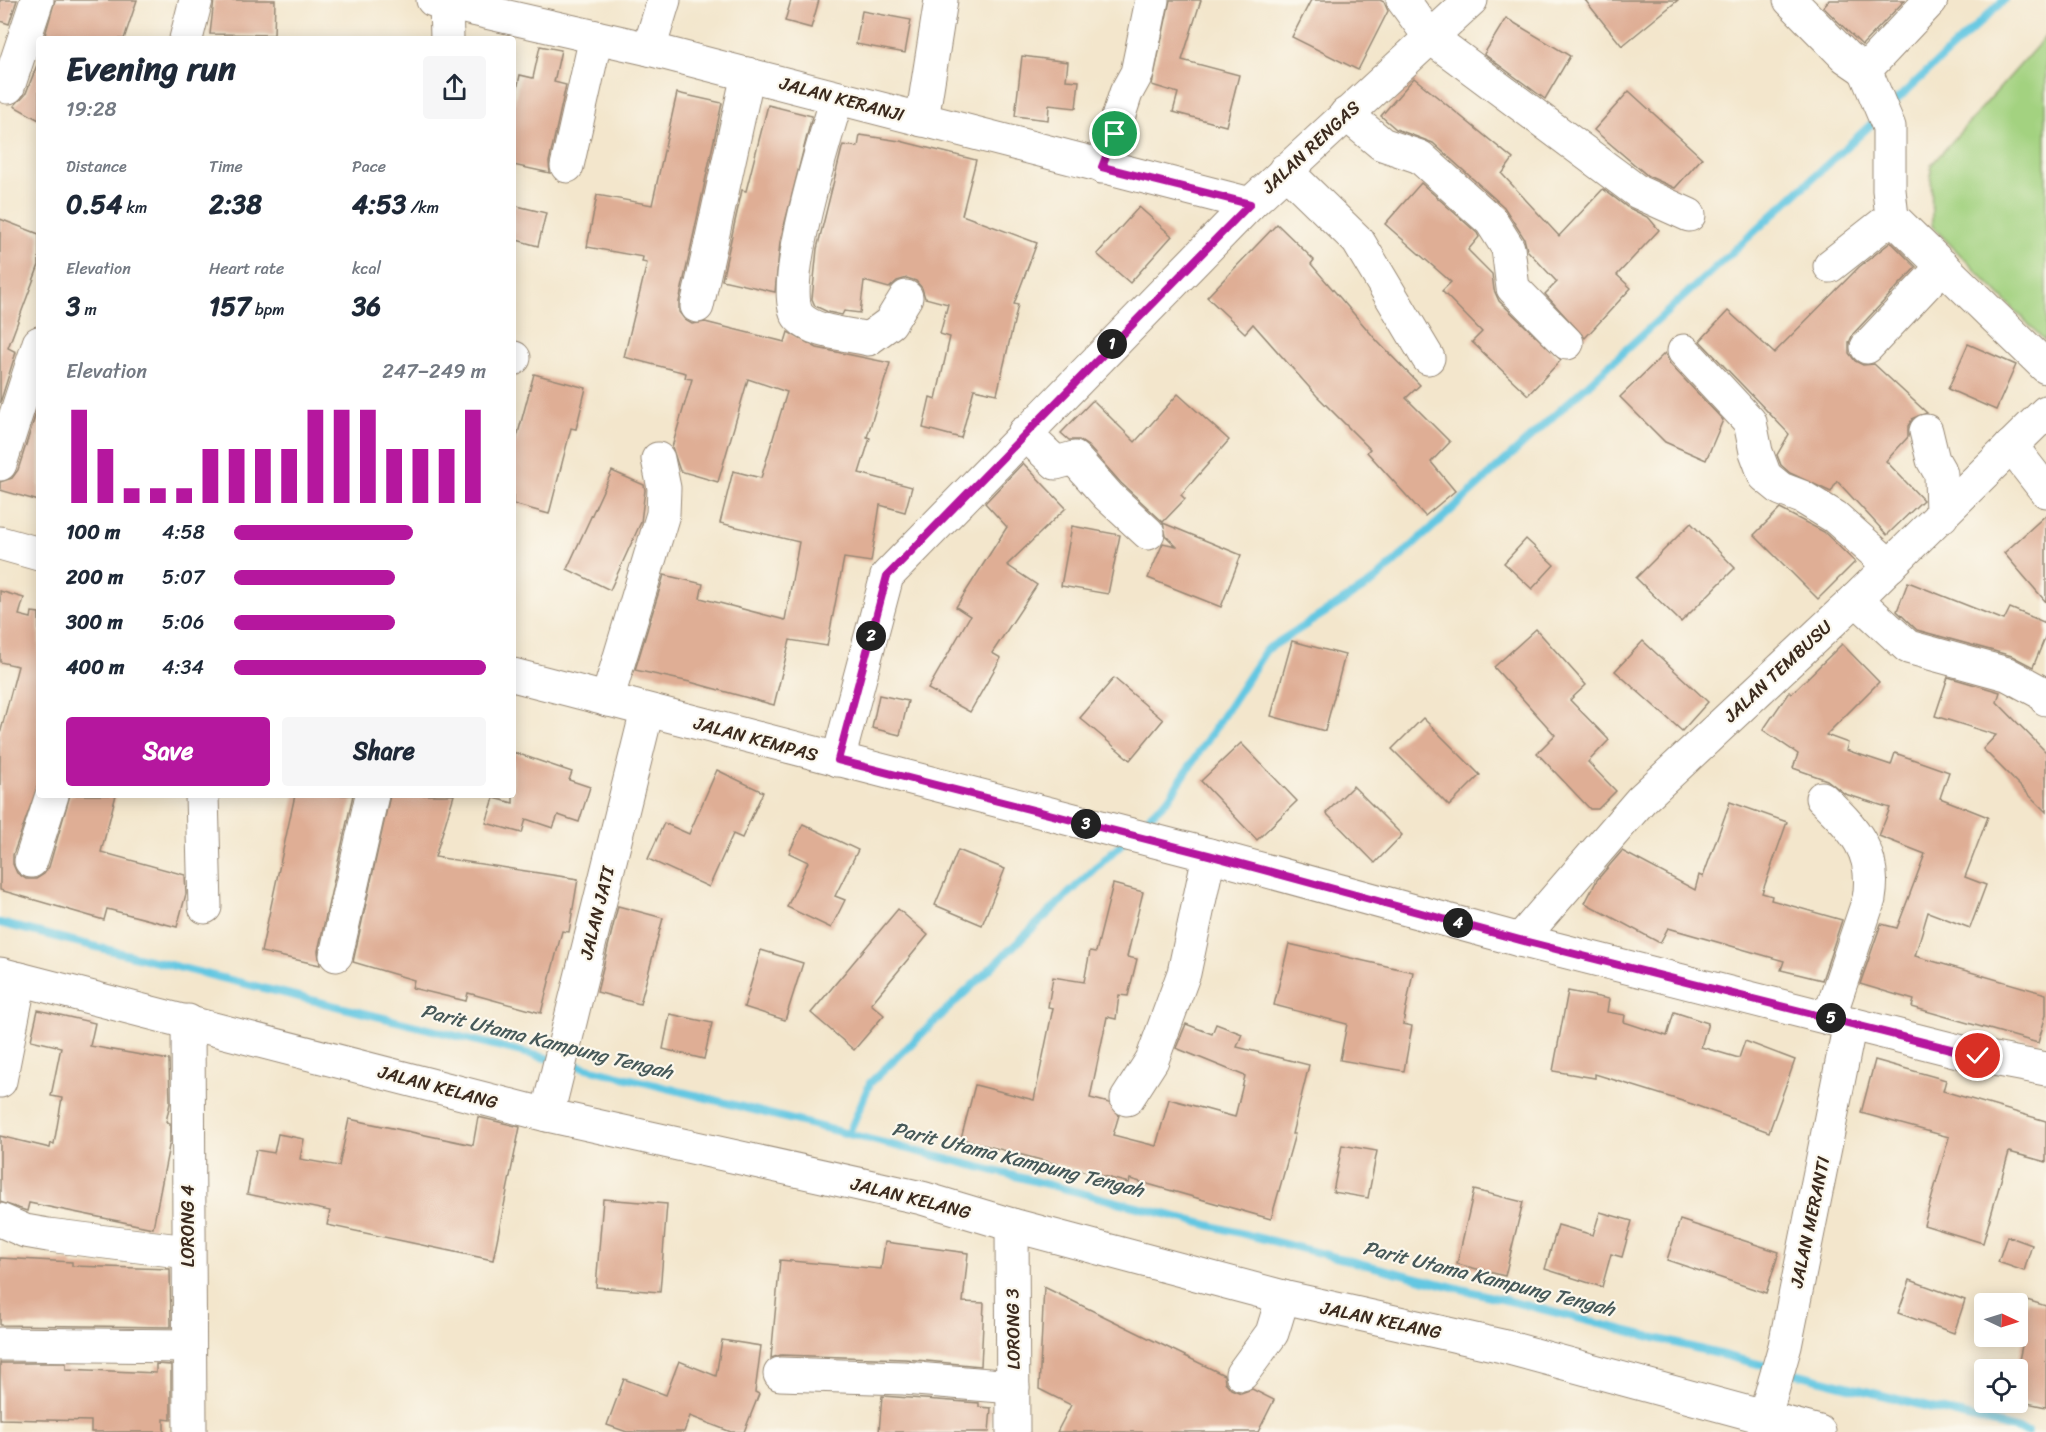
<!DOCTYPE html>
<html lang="en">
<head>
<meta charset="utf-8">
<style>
	body { margin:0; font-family:Sriracha,sans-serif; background:#f6f6f7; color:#1f2937; height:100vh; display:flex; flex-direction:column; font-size:22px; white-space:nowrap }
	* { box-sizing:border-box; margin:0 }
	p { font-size:20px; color:#747a83 }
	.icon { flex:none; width:33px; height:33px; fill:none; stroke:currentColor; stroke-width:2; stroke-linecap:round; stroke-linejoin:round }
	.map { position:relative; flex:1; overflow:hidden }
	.side { position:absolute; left:36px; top:36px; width:480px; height:762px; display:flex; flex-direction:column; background:#fff; border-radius:6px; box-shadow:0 3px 15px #0003 }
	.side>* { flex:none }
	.needle { width:39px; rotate:94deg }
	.tools { position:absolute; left:1974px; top:1293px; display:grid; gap:12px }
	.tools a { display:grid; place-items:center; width:54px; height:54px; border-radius:6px; background:#fff; box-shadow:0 3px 15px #0003; font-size:30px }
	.pin { position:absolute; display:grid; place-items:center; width:51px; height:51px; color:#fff; margin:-26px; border:3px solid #fff; border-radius:50%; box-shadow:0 2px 6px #0007 }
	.km { position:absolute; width:30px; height:30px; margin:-15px; border-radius:50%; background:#222; color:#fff; font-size:16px; line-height:30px; text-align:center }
	.round { display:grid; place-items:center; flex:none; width:63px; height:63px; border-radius:6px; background:#f6f6f7 }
	.summary { display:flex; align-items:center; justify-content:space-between; height:102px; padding:0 30px }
	h1 { font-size:33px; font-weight:700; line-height:45px }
	.metrics { display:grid; grid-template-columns:repeat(3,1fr); gap:9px; height:102px; padding:6px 30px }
	.metrics div { display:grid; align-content:center }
	.metrics b { font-size:26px; font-weight:700 }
	.metrics small { font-size:16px; font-weight:400 }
	.metrics p { font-size:16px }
	.chart { height:168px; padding:12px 30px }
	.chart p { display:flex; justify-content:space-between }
	.chart svg { width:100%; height:108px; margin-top:6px; stroke:#b5179e; stroke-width:6 }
	.action { display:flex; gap:12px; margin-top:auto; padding:12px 30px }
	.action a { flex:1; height:69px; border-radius:6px; background:#b5179e; color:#fff; font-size:24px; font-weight:700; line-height:69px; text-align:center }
	.action a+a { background:#f6f6f7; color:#1f2937 }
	ul { padding:0 30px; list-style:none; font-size:20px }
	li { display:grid; grid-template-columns:96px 72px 1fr; align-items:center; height:45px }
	li i { height:15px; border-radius:8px; background:#b5179e }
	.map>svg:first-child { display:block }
	.green { fill:#a3d280; stroke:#6f7e4f; stroke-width:1.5 }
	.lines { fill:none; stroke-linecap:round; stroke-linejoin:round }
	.stream { stroke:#64c7e2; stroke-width:8 }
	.building { fill:#dfae95 }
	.minor-casing { stroke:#978875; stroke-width:35 }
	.minor { stroke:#fff; stroke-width:33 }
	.route-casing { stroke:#fff; stroke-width:12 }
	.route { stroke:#b5179e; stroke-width:8 }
	.labels { text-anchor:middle; stroke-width:4.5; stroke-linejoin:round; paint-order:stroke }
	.street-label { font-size:18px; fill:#3b2a1e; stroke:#fbf7ec }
	.water-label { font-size:20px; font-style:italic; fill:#475959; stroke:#fbf7ec }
</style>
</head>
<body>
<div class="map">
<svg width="2046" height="1432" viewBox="0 0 2046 1432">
	<rect width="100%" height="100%" fill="#fbf7ec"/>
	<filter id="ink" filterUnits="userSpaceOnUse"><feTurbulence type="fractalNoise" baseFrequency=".0167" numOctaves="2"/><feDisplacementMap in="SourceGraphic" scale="12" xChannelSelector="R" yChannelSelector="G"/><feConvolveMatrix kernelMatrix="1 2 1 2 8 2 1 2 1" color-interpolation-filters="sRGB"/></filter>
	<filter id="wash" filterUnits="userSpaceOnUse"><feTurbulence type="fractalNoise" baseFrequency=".008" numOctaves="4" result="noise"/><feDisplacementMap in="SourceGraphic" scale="24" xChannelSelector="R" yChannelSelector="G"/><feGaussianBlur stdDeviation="1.35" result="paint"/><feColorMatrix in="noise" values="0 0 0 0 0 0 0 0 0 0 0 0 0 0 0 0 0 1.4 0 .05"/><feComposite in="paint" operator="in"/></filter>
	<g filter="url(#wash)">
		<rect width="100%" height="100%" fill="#f3e6cc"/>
		<polygon class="green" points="2046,36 2046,342 1932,226 1931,165"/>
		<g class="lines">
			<g class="stream">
				<polyline points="1889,107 2004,0"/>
				<polyline points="1138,827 1169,798 1266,650 1373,582 1878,118"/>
				<polyline points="0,923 554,1060"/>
				<polyline points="568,1063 1770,1367"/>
				<polyline points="849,1133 870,1083 1123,842"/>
				<polyline points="1787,1371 2027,1432"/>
			</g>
		</g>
		<g id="blocks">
			<g class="building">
				<polygon points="0,0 17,0 9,24 0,21"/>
				<polygon points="55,0 137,0 124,39 56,39 45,35"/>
				<polygon points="214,0 275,0 274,35 210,34"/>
				<polygon points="791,0 819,0 811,28 785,21"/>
				<polygon points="1170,0 1201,0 1182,60 1239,75 1226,126 1173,112 1178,93 1152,85"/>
				<polygon points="1311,0 1380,0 1384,2 1388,11 1358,70 1292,37"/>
				<polygon points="1585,0 1678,0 1622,46"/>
				<polygon points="1829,0 1905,0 1862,45 1823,7"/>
				<polygon points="862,11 911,20 905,53 856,44"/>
				<polygon points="1506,18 1570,56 1545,99 1484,54"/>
				<polygon points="540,46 561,50 554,82 566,85 549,162 550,173 513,165 513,108 520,75 533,78"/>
				<polygon points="1022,56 1068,62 1066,80 1079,81 1076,108 1049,105 1048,120 1015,116"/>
				<polygon points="39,60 39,120 14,106 26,93"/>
				<polygon points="1414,78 1513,159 1502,174 1559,236 1603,189 1627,207 1649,218 1659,230 1617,275 1631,288 1585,338 1545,294 1557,282 1527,250 1524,238 1504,207 1433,143 1396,129 1381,116"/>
				<polygon points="1629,91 1702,158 1675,188 1648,176 1594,130"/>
				<polygon points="677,93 722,103 679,302 679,312 685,320 692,324 705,322 785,342 788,332 817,348 890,363 867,437 870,438 859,473 912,487 905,512 880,505 871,562 844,558 827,646 790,640 774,705 690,682 635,670 664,575 703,584 700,598 785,620 799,542 720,523 733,471 761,478 787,392 748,379 718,482 680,471 672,447 692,379 685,378 686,373 624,357 647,263 642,262 643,257 587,247 597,195 652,205"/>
				<polygon points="768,105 812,116 780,242 775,292 722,280 742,190 746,191"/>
				<polygon points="860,135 900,141 976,160 962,215 1037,243 1014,304 1018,305 997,394 974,389 961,438 923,428 930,397 936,399 950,337 940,334 948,304 925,298 922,288 916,281 907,278 897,281 889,288 864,281 860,313 844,311 842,315 828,312 815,306 812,299 817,249 842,148 843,145 858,147"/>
				<polygon points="1421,183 1477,233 1479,237 1468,250 1492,274 1494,290 1499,301 1561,360 1528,395 1472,342 1482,332 1442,291 1451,282 1385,224"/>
				<polygon points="513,205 546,213 538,246 513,239"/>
				<polygon points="1139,207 1172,236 1130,283 1097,254"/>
				<polygon points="0,219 39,234 39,265 8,348 16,352 0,403"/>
				<polygon points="1277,224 1314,260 1311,264 1378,342 1420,385 1406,398 1450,442 1431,462 1455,491 1425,516 1367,452 1370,449 1317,396 1253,324 1245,333 1207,297"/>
				<polygon points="1891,242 1916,267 1853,334 1849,343 1849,353 1855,361 1863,365 1874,364 1927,413 1913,418 1908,426 1908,437 1886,461 1923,500 1887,535 1837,481 1831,492 1790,473 1781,465 1777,455 1789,434 1700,341 1728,311 1774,353 1859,267"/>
				<polygon points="1968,344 2016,365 1996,410 1948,389"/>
				<polygon points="1665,353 1670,364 1723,420 1706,460 1665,442 1620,397"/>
				<polygon points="534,374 586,388 576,429 571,428 549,514 513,504 513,440 516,441"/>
				<polygon points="1178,394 1229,440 1181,495 1185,499 1163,522 1121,483 1088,446 1079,440 1069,440 1061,433 1093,400 1135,442"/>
				<polygon points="39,404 39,501 0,490 0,482 12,478 18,470"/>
				<polygon points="1023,463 1066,508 1007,565 1037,585 992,653 1001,658 970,712 928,689 970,616 956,607 1007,527 985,503"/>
				<polygon points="612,471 644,485 645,490 641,522 610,590 567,569"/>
				<polygon points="1780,509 1824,532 1855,562 1818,599 1754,535"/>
				<polygon points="2046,515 2046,602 2004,553"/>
				<polygon points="1163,523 1241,555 1221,607 1148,578 1163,543 1176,546 1166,536"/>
				<polygon points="1691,523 1735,568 1681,622 1636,578"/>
				<polygon points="1072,526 1120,535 1108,594 1061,586"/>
				<polygon points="1526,539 1554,565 1532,589 1504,563"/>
				<polygon points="1908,582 2004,620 2010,608 2046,623 2046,635 2033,667 2012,656 1917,630 1897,611"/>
				<polygon points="0,591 24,598 19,615 31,618 32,612 39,613 39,782 13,855 13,864 17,873 26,879 36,879 44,874 49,867 70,795 116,795 101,852 185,875 186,894 177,927 107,909 104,920 0,890 0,734 18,666 0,662"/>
				<polygon points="1536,629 1586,685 1570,700 1609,740 1588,762 1616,791 1598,809 1590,809 1537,753 1555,735 1494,667"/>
				<polygon points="1292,641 1345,655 1325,731 1271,716"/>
				<polygon points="1643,641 1708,702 1682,731 1615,671"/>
				<polygon points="1842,644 1879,682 1826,735 1848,743 1846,750 1891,765 1895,753 1949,772 1940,798 1988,817 1965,877 1986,885 1970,928 1928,912 1915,956 2046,994 2046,1015 2038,1043 1912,1007 1914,1000 1860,984 1881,924 1897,928 1925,854 1879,836 1890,808 1845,794 1827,780 1793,768 1798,754 1763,730 1789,692 1791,694"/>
				<polygon points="1948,677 2000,692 1997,702 2046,752 2046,812 1983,749 1996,735 1935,716"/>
				<polygon points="1114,678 1163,720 1130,760 1080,718"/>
				<polygon points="879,695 908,701 900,735 872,728"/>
				<polygon points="1423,718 1480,775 1449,806 1392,749"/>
				<polygon points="1241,743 1297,801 1257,840 1201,781"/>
				<polygon points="513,752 572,772 569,780 590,787 579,822 558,815 553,828 526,819 522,833 486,823 494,798 513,803"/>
				<polygon points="717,770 763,792 742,838 733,834 709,887 648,859 664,823 689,834"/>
				<polygon points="1353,786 1402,835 1375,863 1326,813"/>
				<polygon points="295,795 353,795 318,951 320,965 261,952"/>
				<polygon points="390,795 454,795 435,857 578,879 569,932 562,931 541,1013 468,993 466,1001 412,988 414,980 353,962"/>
				<polygon points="1730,802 1787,822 1762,893 1772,896 1771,900 1842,920 1822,980 1781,970 1784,961 1668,928 1660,943 1585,903 1597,880 1622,851 1695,890 1699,875 1703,877"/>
				<polygon points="803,824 858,850 835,896 845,900 831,928 787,907 808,862 789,853"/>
				<polygon points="958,850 1005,869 982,925 935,905"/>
				<polygon points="1113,884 1143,892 1127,957 1137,959 1128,996 1119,995 1116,1019 1107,1017 1090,1098 1109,1103 1119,1115 1113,1135 1156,1146 1169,1099 1235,1117 1245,1076 1176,1048 1186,1024 1212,1034 1216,1024 1242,1034 1237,1047 1309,1065 1292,1134 1295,1134 1271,1219 1130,1179 1129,1183 961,1139 975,1085 1034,1100 1053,1008 1048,1007 1053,977 1084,982 1090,951 1096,952"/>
				<polygon points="618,906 663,918 640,1004 597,992"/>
				<polygon points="898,909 928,935 871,1004 884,1015 854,1050 811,1013"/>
				<polygon points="1289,944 1413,972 1403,1024 1412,1026 1404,1071 1340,1060 1347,1024 1274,1005"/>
				<polygon points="761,950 803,963 785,1020 744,1007"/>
				<polygon points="1568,991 1609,999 1607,1012 1625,1015 1624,1022 1667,1036 1674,1012 1708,1023 1701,1047 1739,1058 1745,1041 1795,1060 1769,1132 1692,1104 1595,1074 1595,1078 1553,1071"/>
				<polygon points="38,1010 95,1023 90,1046 169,1060 170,1103 166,1122 170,1123 170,1141 153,1228 29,1203 27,1211 0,1202 0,1136 50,1148 51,1143 54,1144 62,1098 51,1096 61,1047 31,1040"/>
				<polygon points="670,1014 712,1023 704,1059 663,1049"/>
				<polygon points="1875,1060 1946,1080 1943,1091 2046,1121 2046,1162 2009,1152 1983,1243 1924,1225 1949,1137 1861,1113"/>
				<polygon points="478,1117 520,1127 493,1260 327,1225 330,1211 247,1194 256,1150 274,1153 278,1134 304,1139 300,1159 339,1166 349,1119 473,1145"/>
				<polygon points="1342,1145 1377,1151 1368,1198 1333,1192"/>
				<polygon points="1474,1190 1523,1202 1505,1276 1457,1264"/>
				<polygon points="603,1199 667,1204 660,1292 596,1287"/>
				<polygon points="1600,1212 1632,1221 1622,1257 1611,1254 1602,1287 1545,1269 1558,1225 1593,1235"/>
				<polygon points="1680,1220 1779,1252 1766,1293 1667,1260"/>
				<polygon points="2007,1236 2032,1245 2024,1271 1998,1262"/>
				<polygon points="885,1242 968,1253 963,1302 984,1303 981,1366 905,1359 781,1355 771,1358 780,1260 881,1269"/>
				<polygon points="0,1258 72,1262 72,1266 170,1269 171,1327 0,1325"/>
				<polygon points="1910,1280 1965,1300 1954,1333 1898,1313"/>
				<polygon points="1044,1287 1224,1375 1225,1382 1231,1389 1241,1393 1252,1389 1274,1400 1258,1432 1057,1432 1071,1405 1039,1389"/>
				<polygon points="2027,1300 2046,1306 2046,1407 2018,1401 2017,1370 2024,1336 2018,1334 2018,1329"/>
				<polygon points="722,1340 761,1346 755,1392 759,1394 744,1432 731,1432 690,1416 684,1432 627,1432 607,1425 624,1379 666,1395 679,1361 716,1376"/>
				<polygon points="0,1363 66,1363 66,1369 156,1373 156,1364 171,1365 171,1420 164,1419 164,1432 91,1432 91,1421 0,1419"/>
				<polygon points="882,1396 979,1403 979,1407 991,1408 989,1432 879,1432"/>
			</g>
		</g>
	</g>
	<g filter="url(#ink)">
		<use href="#blocks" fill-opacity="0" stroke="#978875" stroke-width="1.5"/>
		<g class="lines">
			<defs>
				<g id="minor">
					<polyline points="433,0 649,49 1250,204"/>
					<polyline points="1403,0 1430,37 1638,192 1689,215"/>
					<polyline points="1790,0 1846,57 1865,70 1931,0"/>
					<polyline points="446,3 447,39"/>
					<polyline points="186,39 196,0"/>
					<polyline points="649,49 664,0"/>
					<polyline points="1865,70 1889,127 1889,190 1892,217 2046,367"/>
					<polyline points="8,87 37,0"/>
					<path d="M837,98C827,132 776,292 799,317C814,333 848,334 868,339L890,323L906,297"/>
					<polyline points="1346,114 1382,144 1420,157 1491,221 1508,248 1513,288 1567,343"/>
					<polyline points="922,120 941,0"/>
					<polyline points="567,166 596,37"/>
					<polyline points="1102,167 1126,93 1137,73 1152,0"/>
					<polyline points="1285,170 1358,241 1428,358"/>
					<polyline points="1830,266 1892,217"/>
					<polyline points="697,306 748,74"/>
					<polyline points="1867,347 1943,266"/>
					<polyline points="1684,351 1750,422 1756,452 1765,476 1781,489 1802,497 1835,517 1890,566"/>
					<polyline points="513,359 514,358"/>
					<polyline points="1926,431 1933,460 1941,474 1942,516"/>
					<polyline points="1024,433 1056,463 1074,458 1108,496 1148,533"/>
					<polyline points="2011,446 2046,491"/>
					<polyline points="0,464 39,343"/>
					<polyline points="0,543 39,554"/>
					<polyline points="1856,599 1908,647 2007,674 2044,694 2046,699"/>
					<polyline points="513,675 1209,855 1520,940 1978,1056 2046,1069"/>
					<polyline points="607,700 663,514 664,488 658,459"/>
					<polyline points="838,760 887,576 1250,204 1471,0"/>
					<polyline points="202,795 205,907"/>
					<path d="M1822,798C1854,829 1877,852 1869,899L1829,1018"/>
					<polyline points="31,861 52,795"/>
					<polyline points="1520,940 1641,800 1856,599 2046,412"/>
					<polyline points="336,955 372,795"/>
					<polyline points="0,974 547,1115 922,1198 1012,1225 1283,1297 1502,1346 1819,1432"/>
					<polyline points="188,1021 190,1432"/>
					<polyline points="0,1081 20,979"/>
					<polyline points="1127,1099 1152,1060 1184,973 1209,855"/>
					<polyline points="547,1115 647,711"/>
					<polyline points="0,1220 25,1231 48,1235 188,1252"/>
					<polyline points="1012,1225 1013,1432"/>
					<polyline points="0,1344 188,1346"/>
					<polyline points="780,1374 904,1378 1013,1387"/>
					<polyline points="1242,1374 1272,1333 1283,1297"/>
					<polyline points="1764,1419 1785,1346 1850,1023"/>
				</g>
			</defs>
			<use href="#minor" class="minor-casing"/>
			<use href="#minor" class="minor"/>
		</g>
	</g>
	<g class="lines" filter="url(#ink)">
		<defs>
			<polyline id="route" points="1115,134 1102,167 1250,204 887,576 838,760 1209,855 1520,940 1978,1056"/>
		</defs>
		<use href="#route" class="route-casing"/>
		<use href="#route" class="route"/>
	</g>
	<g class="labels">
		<g class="street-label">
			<text transform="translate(842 99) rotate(15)" y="6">JALAN KERANJI</text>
			<text transform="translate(1311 147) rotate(-43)" y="6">JALAN RENGAS</text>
			<text transform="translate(1778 671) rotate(-43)" y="6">JALAN TEMBUSU</text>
			<text transform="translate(756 739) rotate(15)" y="6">JALAN KEMPAS</text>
			<text transform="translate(597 913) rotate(-76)" y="6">JALAN JATI</text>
			<text transform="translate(438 1087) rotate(15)" y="6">JALAN KELANG</text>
			<text transform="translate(911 1198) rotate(14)" y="6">JALAN KELANG</text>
			<text transform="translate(1810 1222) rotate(-78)" y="6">JALAN MERANTI</text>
			<text transform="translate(188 1226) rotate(-90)" y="6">LORONG 4</text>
			<text transform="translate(1381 1320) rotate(12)" y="6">JALAN KELANG</text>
			<text transform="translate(1013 1329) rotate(-91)" y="6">LORONG 3</text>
		</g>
		<g class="water-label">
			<text transform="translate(547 1041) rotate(14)" y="7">Parit Utama Kampung Tengah</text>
			<text transform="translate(1018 1159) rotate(14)" y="7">Parit Utama Kampung Tengah</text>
			<text transform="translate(1489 1278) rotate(14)" y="7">Parit Utama Kampung Tengah</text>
		</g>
	</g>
</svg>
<div class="tools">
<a><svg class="needle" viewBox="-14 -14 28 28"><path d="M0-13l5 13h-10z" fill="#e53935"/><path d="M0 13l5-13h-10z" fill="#747a83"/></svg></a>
<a><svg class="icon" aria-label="locate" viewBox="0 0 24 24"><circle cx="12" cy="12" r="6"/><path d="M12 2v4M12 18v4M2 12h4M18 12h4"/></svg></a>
</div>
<div class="pin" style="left:1115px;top:134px;background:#1e9e55"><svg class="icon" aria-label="arrive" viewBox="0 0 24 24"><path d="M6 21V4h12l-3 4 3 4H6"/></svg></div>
<div class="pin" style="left:1978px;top:1056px;background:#d93025"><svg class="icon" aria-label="check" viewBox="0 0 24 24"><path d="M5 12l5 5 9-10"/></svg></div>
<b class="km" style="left:1112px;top:344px">1</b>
<b class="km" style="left:871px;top:636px">2</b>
<b class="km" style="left:1086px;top:824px">3</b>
<b class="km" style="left:1458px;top:923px">4</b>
<b class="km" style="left:1831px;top:1018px">5</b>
<section class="side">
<div class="summary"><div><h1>Evening run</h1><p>19:28</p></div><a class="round"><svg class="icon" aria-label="share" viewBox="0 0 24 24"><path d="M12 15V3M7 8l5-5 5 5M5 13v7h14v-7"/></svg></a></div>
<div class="metrics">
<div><p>Distance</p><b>0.54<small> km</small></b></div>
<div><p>Time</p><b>2:38</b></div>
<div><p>Pace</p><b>4:53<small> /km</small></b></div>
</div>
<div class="metrics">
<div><p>Elevation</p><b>3<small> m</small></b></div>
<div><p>Heart rate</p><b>157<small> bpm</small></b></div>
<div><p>kcal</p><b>36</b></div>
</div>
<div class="chart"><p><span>Elevation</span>247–249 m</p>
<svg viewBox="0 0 160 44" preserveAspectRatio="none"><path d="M5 44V6M15 44V22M25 44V38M35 44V38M45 44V38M55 44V22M65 44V22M75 44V22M85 44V22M95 44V6M105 44V6M115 44V6M125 44V22M135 44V22M145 44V22M155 44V6"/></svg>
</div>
<ul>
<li><b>100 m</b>4:58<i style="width:71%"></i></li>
<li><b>200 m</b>5:07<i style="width:64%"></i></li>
<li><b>300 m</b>5:06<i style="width:64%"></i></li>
<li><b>400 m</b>4:34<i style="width:100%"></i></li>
</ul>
<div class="action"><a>Save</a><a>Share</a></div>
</section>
</div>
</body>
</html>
